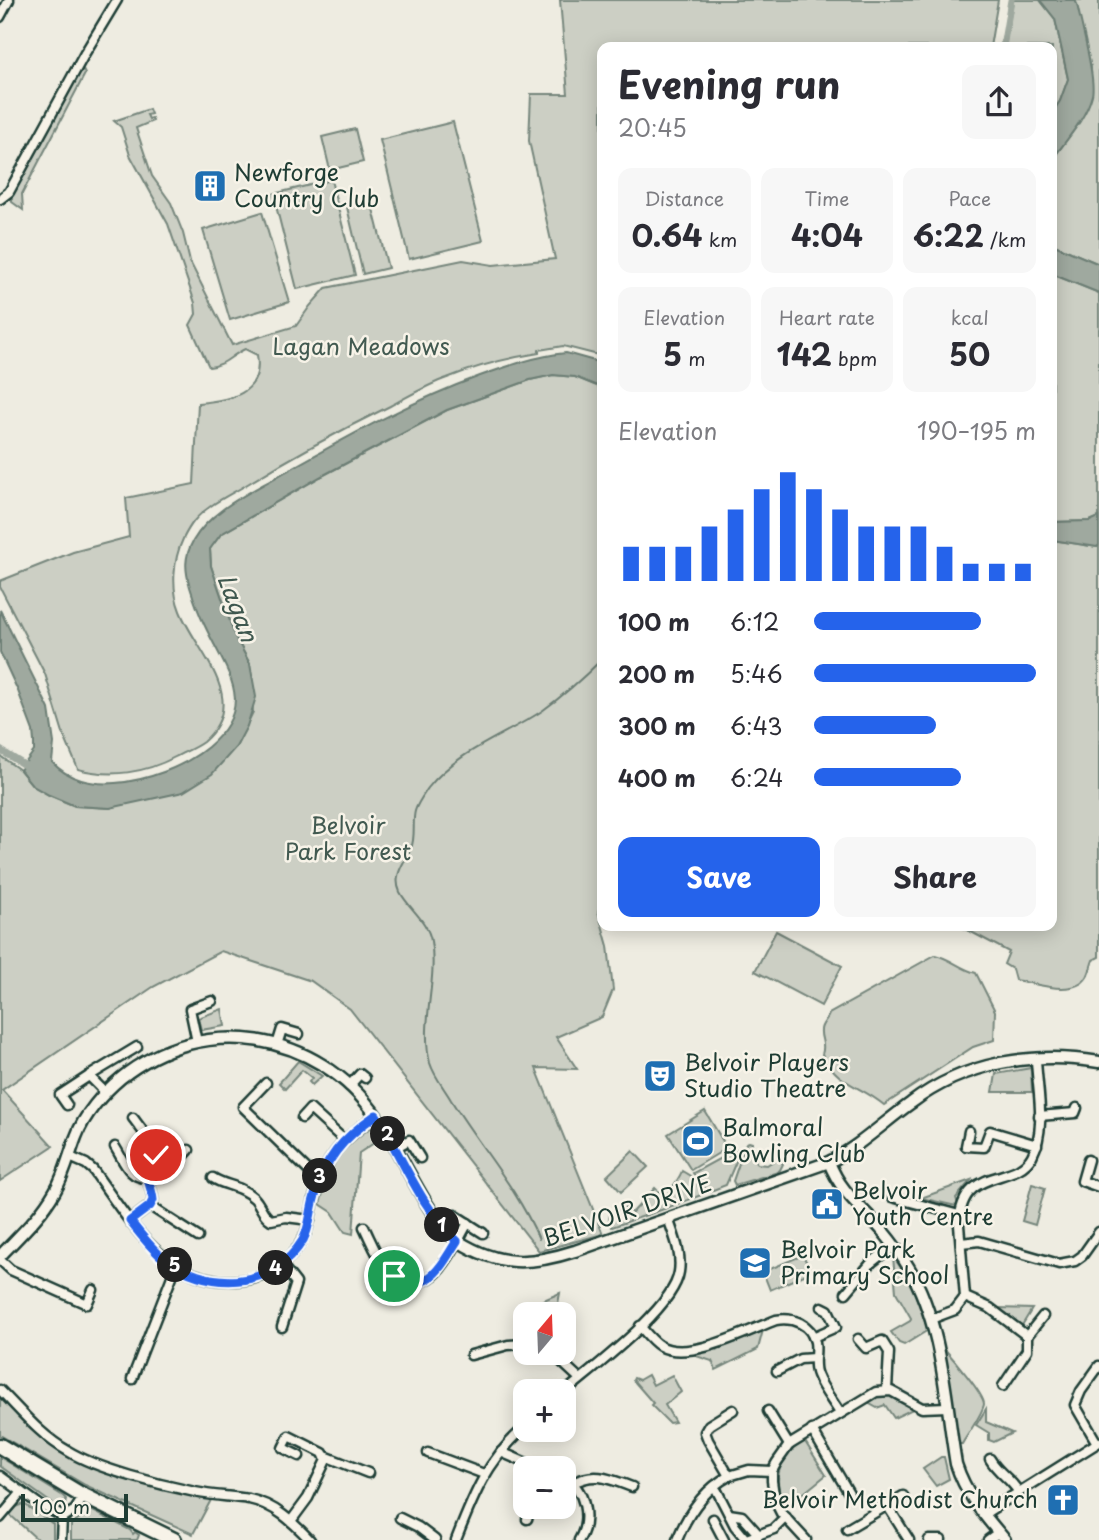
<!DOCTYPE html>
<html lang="en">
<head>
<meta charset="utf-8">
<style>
	body { margin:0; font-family:"Playpen Sans",sans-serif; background:#f7f7f7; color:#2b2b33; height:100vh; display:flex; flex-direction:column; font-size:26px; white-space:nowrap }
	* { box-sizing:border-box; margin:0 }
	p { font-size:23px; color:#7c7c81 }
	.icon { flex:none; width:38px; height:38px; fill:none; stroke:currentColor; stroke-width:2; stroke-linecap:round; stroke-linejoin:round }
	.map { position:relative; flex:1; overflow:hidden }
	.details { position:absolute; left:597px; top:42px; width:460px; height:889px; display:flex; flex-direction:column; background:#fff; border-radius:14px; box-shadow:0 4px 18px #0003 }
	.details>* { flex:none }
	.needle { width:46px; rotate:19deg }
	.fabs { position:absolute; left:513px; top:1302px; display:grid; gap:14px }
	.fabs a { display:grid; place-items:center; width:63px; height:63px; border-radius:14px; background:#fff; box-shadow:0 4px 18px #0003; font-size:35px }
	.scale { position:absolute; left:21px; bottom:18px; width:107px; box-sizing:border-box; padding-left:7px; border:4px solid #1f3d34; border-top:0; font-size:19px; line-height:24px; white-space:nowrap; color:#1f3d34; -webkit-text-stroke:5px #f7f3e8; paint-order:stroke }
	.pin { position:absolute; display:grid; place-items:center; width:60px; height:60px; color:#fff; margin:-30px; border:4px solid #fff; border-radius:50%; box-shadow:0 2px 7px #0007 }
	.km { position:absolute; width:35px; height:35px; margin:-18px; border-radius:50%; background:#222; color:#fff; font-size:19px; line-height:35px; text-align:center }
	.round { display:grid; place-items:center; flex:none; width:74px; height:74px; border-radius:14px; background:#f7f7f7 }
	.headline { display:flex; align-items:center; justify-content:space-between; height:119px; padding:0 21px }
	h1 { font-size:38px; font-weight:700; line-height:52px }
	.metrics { display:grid; grid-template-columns:repeat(3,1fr); gap:10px; height:119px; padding:7px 21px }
	.metrics div { display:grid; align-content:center; border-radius:14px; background:#f7f7f7; text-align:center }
	.metrics b { font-size:30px; font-weight:700 }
	.metrics small { font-size:19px; font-weight:400 }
	.metrics p { font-size:19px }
	.chart { height:196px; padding:14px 21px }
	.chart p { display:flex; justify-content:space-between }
	.chart svg { width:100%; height:126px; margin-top:7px; stroke:#2563eb; stroke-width:6 }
	.cta { display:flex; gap:14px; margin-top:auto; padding:14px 21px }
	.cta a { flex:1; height:80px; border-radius:14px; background:#2563eb; color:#fff; font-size:28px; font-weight:700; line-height:80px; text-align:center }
	.cta a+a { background:#f7f7f7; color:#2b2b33 }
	ul { padding:0 21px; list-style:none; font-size:23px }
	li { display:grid; grid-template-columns:112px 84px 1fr; align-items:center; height:52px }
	li i { height:18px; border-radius:9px; background:#2563eb }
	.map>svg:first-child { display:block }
	.green { fill:#cccfc4; stroke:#76867c; stroke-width:2 }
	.water { fill:#9fa99f; stroke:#6c7e74; stroke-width:2 }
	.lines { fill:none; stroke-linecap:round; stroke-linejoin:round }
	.stream { stroke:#6c7e74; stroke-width:2 }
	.canal { stroke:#9fa99f; stroke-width:7 }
	.minor-casing { stroke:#1f3d34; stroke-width:13 }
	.tertiary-casing { stroke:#1f3d34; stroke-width:15 }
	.trunk-casing { stroke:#1f3d34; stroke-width:19 }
	.minor { stroke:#f7f3e8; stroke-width:8 }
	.tertiary { stroke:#f7f3e8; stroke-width:10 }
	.trunk { stroke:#f7f3e8; stroke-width:14 }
	.route-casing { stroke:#fff; stroke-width:14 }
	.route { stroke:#2563eb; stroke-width:9 }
	.labels { text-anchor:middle; stroke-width:5; stroke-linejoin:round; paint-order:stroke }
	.poi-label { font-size:23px; fill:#1f3d34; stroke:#f7f3e8; text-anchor:start }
	.park-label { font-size:23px; fill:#425a51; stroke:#f7f3e8 }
	.street-label { font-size:23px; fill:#1f3d34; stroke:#f7f3e8 }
	.water-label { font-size:24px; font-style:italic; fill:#3f584f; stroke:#f7f3e8 }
</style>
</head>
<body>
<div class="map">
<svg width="1099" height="1540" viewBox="0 0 1099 1540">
	<rect width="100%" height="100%" fill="#eeece1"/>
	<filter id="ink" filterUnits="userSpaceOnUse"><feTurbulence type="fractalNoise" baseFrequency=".0143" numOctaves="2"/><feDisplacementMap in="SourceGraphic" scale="14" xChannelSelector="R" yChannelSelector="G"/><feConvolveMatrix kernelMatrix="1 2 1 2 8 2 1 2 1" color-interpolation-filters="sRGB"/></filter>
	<g filter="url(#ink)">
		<g class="green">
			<path d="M560,0H998L990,47H602V356L563,346L539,350V353C507,358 477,366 447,378C427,385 409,396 390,406C341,430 293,456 246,485C230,495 207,505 194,521C190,526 186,533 183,539C173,560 171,589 180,611C196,652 252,700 203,742C195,748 184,752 175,757C145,773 111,778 78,769L64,736L45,674L0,587V581L73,552L129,537L126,498L194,484L198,403C229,400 264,395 257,355L245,349C230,356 226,365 209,367L190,325L196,314L195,303L168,224L130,155L121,127L114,121L149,109L151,114L147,115L149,119L152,118L153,121L136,128L152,176L171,203L183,233L190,262L232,345L296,326L310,306L326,288L463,260L493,265L555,259L529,141L531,94H568Z"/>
			<polygon points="1013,0 1040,0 1055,19 1068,79 1060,101 1052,113 1052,47 1005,47"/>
			<polygon points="1075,0 1099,0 1099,264 1052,244 1052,160 1078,124 1091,68"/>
			<polygon points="82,68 85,74 22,194 23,210 12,202 12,197"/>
			<polygon points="453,122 483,241 409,259 380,140"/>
			<polygon points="355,129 363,162 330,170 322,137"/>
			<polygon points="331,180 355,275 297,289 273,194"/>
			<polygon points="370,197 388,268 363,274 346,203"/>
			<polygon points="262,212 289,302 230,320 203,230"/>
			<polygon points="1052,274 1099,293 1099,517 1090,521 1052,522"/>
			<polygon points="553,375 575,377 602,388 602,902 598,911 608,946 613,990 602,1017 556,1037 577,1069 536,1068 603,1234 539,1251 350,1009 311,981 221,951 153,987 2,1090 53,1146 0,1181 0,756 20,770 33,786 49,795 75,806 110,808 236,747 253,712 250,664 235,636 211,566 210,549 221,534 320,477 447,410 530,380"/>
			<path d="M1052,540L1097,547L1099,545V957L1093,960C1091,965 1090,972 1087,977C1074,998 1035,983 1015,980L1012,969L1004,964L1009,952L960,926H1052Z"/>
			<polygon points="776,931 842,966 821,1006 755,971"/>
			<path d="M935,955C950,958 960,969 976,973L995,1011L994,1040L973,1047L884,1105C859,1084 840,1087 822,1054C826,1044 820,1039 821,1030C821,1024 828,1019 829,1014Z"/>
			<polygon points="222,1009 225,1026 201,1030 198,1018"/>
			<polygon points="298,1061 322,1076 312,1085 309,1082 312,1078 302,1070 285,1089 279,1083"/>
			<polygon points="1031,1068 1032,1092 993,1092 996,1074"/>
			<polygon points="705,1111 727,1148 691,1170 668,1134"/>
			<path d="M370,1128L373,1129L380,1139L359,1153L353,1234L345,1232L332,1212L320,1204C329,1167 338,1150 370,1128Z"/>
			<polygon points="749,1142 752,1143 751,1149 757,1164 767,1165 778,1158 783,1164 780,1170 775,1173 735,1185 733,1181 746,1143"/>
			<polygon points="737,1149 741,1150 726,1185 708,1192 693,1173"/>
			<polygon points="633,1151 648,1167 621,1192 607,1176"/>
			<path d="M682,1171L692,1177L704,1194L656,1212C663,1197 676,1186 682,1171Z"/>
			<polygon points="971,1180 956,1198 958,1204 956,1206 921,1198"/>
			<polygon points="1032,1184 1045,1188 1035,1225 1022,1221"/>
			<polygon points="655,1188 662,1195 653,1213 612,1227 609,1223 610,1212 625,1207 632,1213"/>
			<polygon points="803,1255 811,1272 770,1290 763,1272"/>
			<polygon points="893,1256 911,1283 928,1330 904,1345 899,1343 891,1332 910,1321 911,1318 896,1292"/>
			<polygon points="560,1293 556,1314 538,1314 528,1305 527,1302 537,1303"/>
			<polygon points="996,1308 1032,1309 1021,1327"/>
			<polygon points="763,1330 758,1349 716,1370 712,1361 696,1356 695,1354"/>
			<path d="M942,1346C950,1355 984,1394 984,1404C983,1413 967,1435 962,1444H958Z"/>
			<polygon points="648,1375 653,1385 672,1375 681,1392 665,1405 675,1422 669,1423 651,1405 653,1403 633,1380 634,1378 639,1380"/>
			<polygon points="879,1395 893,1395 915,1408 894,1418 885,1405 877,1408 870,1404 869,1400"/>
			<polygon points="0,1396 52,1445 66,1454 212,1498 193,1534 85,1485 0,1435"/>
			<polygon points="986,1409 986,1422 1012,1433 994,1442 989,1440 989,1433 976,1425"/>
			<path d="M804,1440L826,1475L799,1497L783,1505C772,1475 779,1459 804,1440Z"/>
			<polygon points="0,1457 63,1496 66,1499 65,1506 57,1507 0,1466"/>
			<polygon points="941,1457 944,1457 949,1479 936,1486 923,1469"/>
			<polygon points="24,1504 53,1524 53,1540 38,1540 9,1514 16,1507"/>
			<polygon points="88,1511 93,1511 130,1530 133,1534 135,1532 139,1535 137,1540 71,1540 71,1525"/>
		</g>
		<g class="water">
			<path d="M1040,0H1075L1077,4C1081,24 1096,79 1092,95C1086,119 1065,141 1052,160V113L1060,101L1068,79L1055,19Z"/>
			<polygon points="1052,244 1099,264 1099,293 1052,274"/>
			<path d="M566,353L602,363V388L575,377L553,375L530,380L447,410L320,477L221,534L210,549L211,566L235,636L250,664L256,697L247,726L236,747L212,774L183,792L110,808L75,806L49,795L33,786L20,770L34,751V742L33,731L18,691L0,652V610L49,709L54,743L52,762C68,780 93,785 115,783C146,781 184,767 208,747C258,705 227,673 205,626C199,614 194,600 190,587C185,570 184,557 193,541C212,508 254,491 285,472C349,436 411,401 480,376C508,366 536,356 566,353Z"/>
			<polygon points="1099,517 1099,545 1097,547 1052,540 1052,522 1090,521"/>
		</g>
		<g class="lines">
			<path class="stream" d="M539,1239C517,1188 480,1147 451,1100C444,1088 434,1076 430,1063C420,1023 438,981 431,941C428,921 409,909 400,892C392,875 405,862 411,848C416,837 412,822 415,811C417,804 424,794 428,788C457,751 504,736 542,711C564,695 583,678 602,659"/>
			<g class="canal">
				<polyline points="1003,47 1011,0"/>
				<polyline points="0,750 29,768"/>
			</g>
			<defs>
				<g id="minor">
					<polyline points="0,17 9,0"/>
					<polyline points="0,199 9,192 85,53 117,0"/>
					<polyline points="197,1042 190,1009 212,1001"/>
					<polyline points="277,1045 282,1029 299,1034"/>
					<polyline points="266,1083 243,1107 319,1181"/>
					<polyline points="349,1086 360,1074 365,1078"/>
					<polyline points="106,1093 89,1076 137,1047"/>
					<polyline points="67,1105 60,1095 89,1076"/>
					<polyline points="1039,1116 1075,1113 1077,1108"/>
					<path d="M133,1118C142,1130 156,1146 155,1161"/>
					<polyline points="302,1118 310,1109 344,1140"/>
					<polyline points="969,1131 966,1146 984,1147 990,1131 1037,1145"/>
					<path d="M115,1147C124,1161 129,1179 148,1178"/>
					<polyline points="395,1148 409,1140 420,1158"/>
					<path d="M70,1157L86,1164L93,1170C132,1224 167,1289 244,1280C268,1278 291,1261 303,1239C310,1227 311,1212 314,1198C324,1158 343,1139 376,1115"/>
					<polyline points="1088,1160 1082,1181 1099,1187"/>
					<path d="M213,1178C225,1186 240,1185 254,1198C261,1205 262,1215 271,1220L286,1217L310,1220"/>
					<polyline points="892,1197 959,1215"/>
					<polyline points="150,1206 198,1237"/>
					<polyline points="455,1215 483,1233"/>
					<path d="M130,1221L150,1206L153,1200C152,1185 140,1171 155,1161L177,1163L189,1150"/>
					<path d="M364,1227C375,1249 385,1282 414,1282C421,1282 429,1279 434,1275C447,1264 459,1238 468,1223"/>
					<polyline points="961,1243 979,1241 1059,1264 1075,1261 1082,1256 1099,1232"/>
					<polyline points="0,1260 11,1270 87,1304 93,1290"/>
					<polyline points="281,1264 296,1283 282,1327"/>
					<polyline points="846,1293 872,1262 894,1245"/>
					<polyline points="965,1297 990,1308 1027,1336 1027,1350 1003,1386"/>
					<path d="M931,1319L955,1310L965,1297L959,1225C961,1164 1015,1187 1032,1156C1047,1128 1037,1089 1036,1059"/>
					<path d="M640,1326C646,1333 652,1341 660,1346C689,1362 747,1331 776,1320C793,1317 811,1324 815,1342C817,1353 812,1364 817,1375C822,1388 832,1400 840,1413"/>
					<polyline points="1027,1336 1043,1316"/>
					<polyline points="813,1337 836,1327 828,1310 822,1307"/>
					<polyline points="858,1339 866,1348 882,1341 889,1352 887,1390"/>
					<polyline points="552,1353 580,1379"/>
					<polyline points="471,1355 508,1345 525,1344"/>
					<polyline points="777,1371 800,1359 814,1358"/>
					<polyline points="132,1379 176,1266"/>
					<path d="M0,1390C21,1411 42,1437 68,1451C97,1469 161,1485 195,1492C213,1496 231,1496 249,1499C274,1504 293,1522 310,1540"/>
					<path d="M564,1393C593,1368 674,1308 679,1272C682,1253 674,1236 668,1218"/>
					<polyline points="733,1410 709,1425 705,1432 708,1440 729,1476 749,1470 772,1471"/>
					<polyline points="768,1411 789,1445"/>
					<polyline points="812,1430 849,1493"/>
					<polyline points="1097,1443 1075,1405 1081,1391 1099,1366"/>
					<polyline points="501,1452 538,1468"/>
					<polyline points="428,1453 484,1474"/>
					<polyline points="325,1456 368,1473"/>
					<path d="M990,1459C998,1473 1010,1478 1018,1491"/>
					<polyline points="0,1476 40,1505 64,1517 75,1510 84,1496"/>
					<path d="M564,1477C586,1489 591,1520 579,1540"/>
					<path d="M573,1483C595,1471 610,1479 632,1487"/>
					<polyline points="717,1491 735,1526 744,1537"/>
					<polyline points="887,1505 909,1540"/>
					<polyline points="729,1514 742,1516 759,1535"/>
					<polyline points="984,1514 1099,1442"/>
					<polyline points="0,1518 22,1492"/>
					<polyline points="400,1518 418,1527 435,1540"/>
					<polyline points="527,1519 531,1507"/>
					<polyline points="713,1519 724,1540"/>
					<polyline points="291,1521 308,1498 326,1460 323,1453 289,1436 283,1448 299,1456"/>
					<polyline points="847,1529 903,1496"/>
					<polyline points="749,1538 774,1529 786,1517"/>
					<polyline points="61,1540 62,1517"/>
					<path d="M456,1540C474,1494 487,1461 525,1427"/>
					<path d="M677,1540C688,1513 703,1490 729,1476"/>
					<polyline points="806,1540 781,1513 775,1501 772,1481 772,1471 777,1462 789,1445 876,1392 891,1391 922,1408 947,1407"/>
					<polyline points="929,1540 941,1540"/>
					<polyline points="988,1540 999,1532"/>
				</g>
				<g id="tertiary">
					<path d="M829,1162C841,1193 860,1205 881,1229C891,1241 901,1254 909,1268C943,1326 945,1399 956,1464C966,1495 985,1516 1005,1540"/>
					<path d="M0,1256C20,1235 41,1216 55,1191C65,1174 69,1155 76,1137C84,1115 103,1093 121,1078C203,1012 317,1031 377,1117C399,1148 429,1222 458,1241C499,1267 531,1265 575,1251L829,1162C860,1146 883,1123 911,1103C965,1062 1033,1051 1099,1062"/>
				</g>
				<polyline id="trunk" points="0,1446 78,1493 174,1540"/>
			</defs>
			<use href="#minor" class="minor-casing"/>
			<use href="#tertiary" class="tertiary-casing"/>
			<use href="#trunk" class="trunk-casing"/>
			<use href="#minor" class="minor"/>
			<use href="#tertiary" class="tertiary"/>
			<use href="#trunk" class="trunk"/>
		</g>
	</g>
	<g class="lines" filter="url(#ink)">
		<defs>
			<path id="route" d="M156,1155L155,1161C140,1171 152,1185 153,1200L150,1206L130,1221C140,1234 150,1247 162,1257C206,1291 272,1291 303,1240C310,1227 310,1213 314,1199C323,1160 344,1137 376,1115C400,1153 423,1212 457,1241C441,1265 429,1296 394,1276"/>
		</defs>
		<use href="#route" class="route-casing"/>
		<use href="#route" class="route"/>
	</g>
	<defs>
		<symbol id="building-square" viewBox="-11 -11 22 22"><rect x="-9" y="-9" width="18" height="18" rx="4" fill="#1f6fb2" stroke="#f7f3e8"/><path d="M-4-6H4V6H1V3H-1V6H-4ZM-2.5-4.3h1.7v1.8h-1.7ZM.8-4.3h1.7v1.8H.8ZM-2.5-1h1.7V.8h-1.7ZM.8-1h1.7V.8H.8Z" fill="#fff"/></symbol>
		<symbol id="theatre-square" viewBox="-11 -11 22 22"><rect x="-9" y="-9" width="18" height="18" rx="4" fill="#1f6fb2" stroke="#f7f3e8"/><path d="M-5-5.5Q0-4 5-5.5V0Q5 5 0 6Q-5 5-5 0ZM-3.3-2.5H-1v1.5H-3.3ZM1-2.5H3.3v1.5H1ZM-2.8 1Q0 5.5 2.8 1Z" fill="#fff"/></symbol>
		<symbol id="stadium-square" viewBox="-11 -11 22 22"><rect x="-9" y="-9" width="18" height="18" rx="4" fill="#1f6fb2" stroke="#f7f3e8"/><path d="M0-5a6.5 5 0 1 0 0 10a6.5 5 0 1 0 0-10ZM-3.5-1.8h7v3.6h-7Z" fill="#fff"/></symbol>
		<symbol id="civic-square" viewBox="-11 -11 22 22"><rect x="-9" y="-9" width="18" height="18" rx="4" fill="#1f6fb2" stroke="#f7f3e8"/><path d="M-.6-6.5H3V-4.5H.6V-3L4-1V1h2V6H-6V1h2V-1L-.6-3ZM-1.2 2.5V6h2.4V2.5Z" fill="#fff"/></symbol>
		<symbol id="school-square" viewBox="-11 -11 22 22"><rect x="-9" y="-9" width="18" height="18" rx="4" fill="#1f6fb2" stroke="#f7f3e8"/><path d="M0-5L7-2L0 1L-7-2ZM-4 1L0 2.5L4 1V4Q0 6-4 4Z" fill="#fff"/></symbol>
		<symbol id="church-square" viewBox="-11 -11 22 22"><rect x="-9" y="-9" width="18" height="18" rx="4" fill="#1f6fb2" stroke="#f7f3e8"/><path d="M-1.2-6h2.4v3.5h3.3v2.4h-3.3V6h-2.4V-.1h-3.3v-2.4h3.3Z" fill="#fff"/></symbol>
	</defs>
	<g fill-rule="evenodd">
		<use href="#building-square" x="191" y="167" width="38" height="38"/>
		<use href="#theatre-square" x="641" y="1057" width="38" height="38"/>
		<use href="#stadium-square" x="679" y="1122" width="38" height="38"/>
		<use href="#civic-square" x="808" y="1185" width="38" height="38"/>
		<use href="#school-square" x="736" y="1244" width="38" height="38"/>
		<use href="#church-square" x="1044" y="1481" width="38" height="38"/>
	</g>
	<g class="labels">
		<g class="poi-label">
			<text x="234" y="181">Newforge<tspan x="234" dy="26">Country Club</tspan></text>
			<text x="684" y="1071">Belvoir Players<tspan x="684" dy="26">Studio Theatre</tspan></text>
			<text x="722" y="1136">Balmoral<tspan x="722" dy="26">Bowling Club</tspan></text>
			<text x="852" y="1199">Belvoir<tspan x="852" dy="26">Youth Centre</tspan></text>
			<text x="780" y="1258">Belvoir Park<tspan x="780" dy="26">Primary School</tspan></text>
			<text x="1038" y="1508" text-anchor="end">Belvoir Methodist Church</text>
		</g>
		<g class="park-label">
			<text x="361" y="355">Lagan Meadows</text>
			<text x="348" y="834">Belvoir<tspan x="348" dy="26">Park Forest</tspan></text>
		</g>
		<g class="street-label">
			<text transform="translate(627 1211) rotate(-19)" y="8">BELVOIR DRIVE</text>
		</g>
		<g class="water-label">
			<text transform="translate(237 608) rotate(69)" y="8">Lagan</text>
		</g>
	</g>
</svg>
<div class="fabs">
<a><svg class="needle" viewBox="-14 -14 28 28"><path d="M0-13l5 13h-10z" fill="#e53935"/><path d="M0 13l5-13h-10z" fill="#7c7c81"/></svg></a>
<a>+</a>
<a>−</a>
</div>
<div class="scale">100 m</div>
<div class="pin" style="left:394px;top:1276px;background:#1e9e55"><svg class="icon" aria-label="arrive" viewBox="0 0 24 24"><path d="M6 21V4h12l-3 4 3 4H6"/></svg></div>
<div class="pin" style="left:156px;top:1155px;background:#d93025"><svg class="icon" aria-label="check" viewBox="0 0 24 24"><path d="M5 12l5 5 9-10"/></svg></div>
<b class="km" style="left:442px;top:1225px">1</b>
<b class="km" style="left:388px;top:1134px">2</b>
<b class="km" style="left:320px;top:1176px">3</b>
<b class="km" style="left:276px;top:1268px">4</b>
<b class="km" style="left:175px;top:1265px">5</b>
<section class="details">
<div class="headline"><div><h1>Evening run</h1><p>20:45</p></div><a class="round"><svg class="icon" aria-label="share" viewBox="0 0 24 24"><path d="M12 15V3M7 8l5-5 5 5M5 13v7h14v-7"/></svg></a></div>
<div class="metrics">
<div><p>Distance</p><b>0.64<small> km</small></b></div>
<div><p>Time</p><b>4:04</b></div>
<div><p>Pace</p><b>6:22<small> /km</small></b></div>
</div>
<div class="metrics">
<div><p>Elevation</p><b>5<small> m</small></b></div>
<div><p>Heart rate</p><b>142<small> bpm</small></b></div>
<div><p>kcal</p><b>50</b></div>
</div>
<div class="chart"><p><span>Elevation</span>190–195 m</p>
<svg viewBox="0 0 160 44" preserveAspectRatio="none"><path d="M5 44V32M15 44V32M25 44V32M35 44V25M45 44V19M55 44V12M65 44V6M75 44V12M85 44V19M95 44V25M105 44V25M115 44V25M125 44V32M135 44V38M145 44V38M155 44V38"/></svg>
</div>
<ul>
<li><b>100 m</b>6:12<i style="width:75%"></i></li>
<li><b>200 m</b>5:46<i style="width:100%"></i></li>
<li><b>300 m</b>6:43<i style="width:55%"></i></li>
<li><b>400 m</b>6:24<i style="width:66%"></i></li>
</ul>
<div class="cta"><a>Save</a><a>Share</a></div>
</section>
</div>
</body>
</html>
